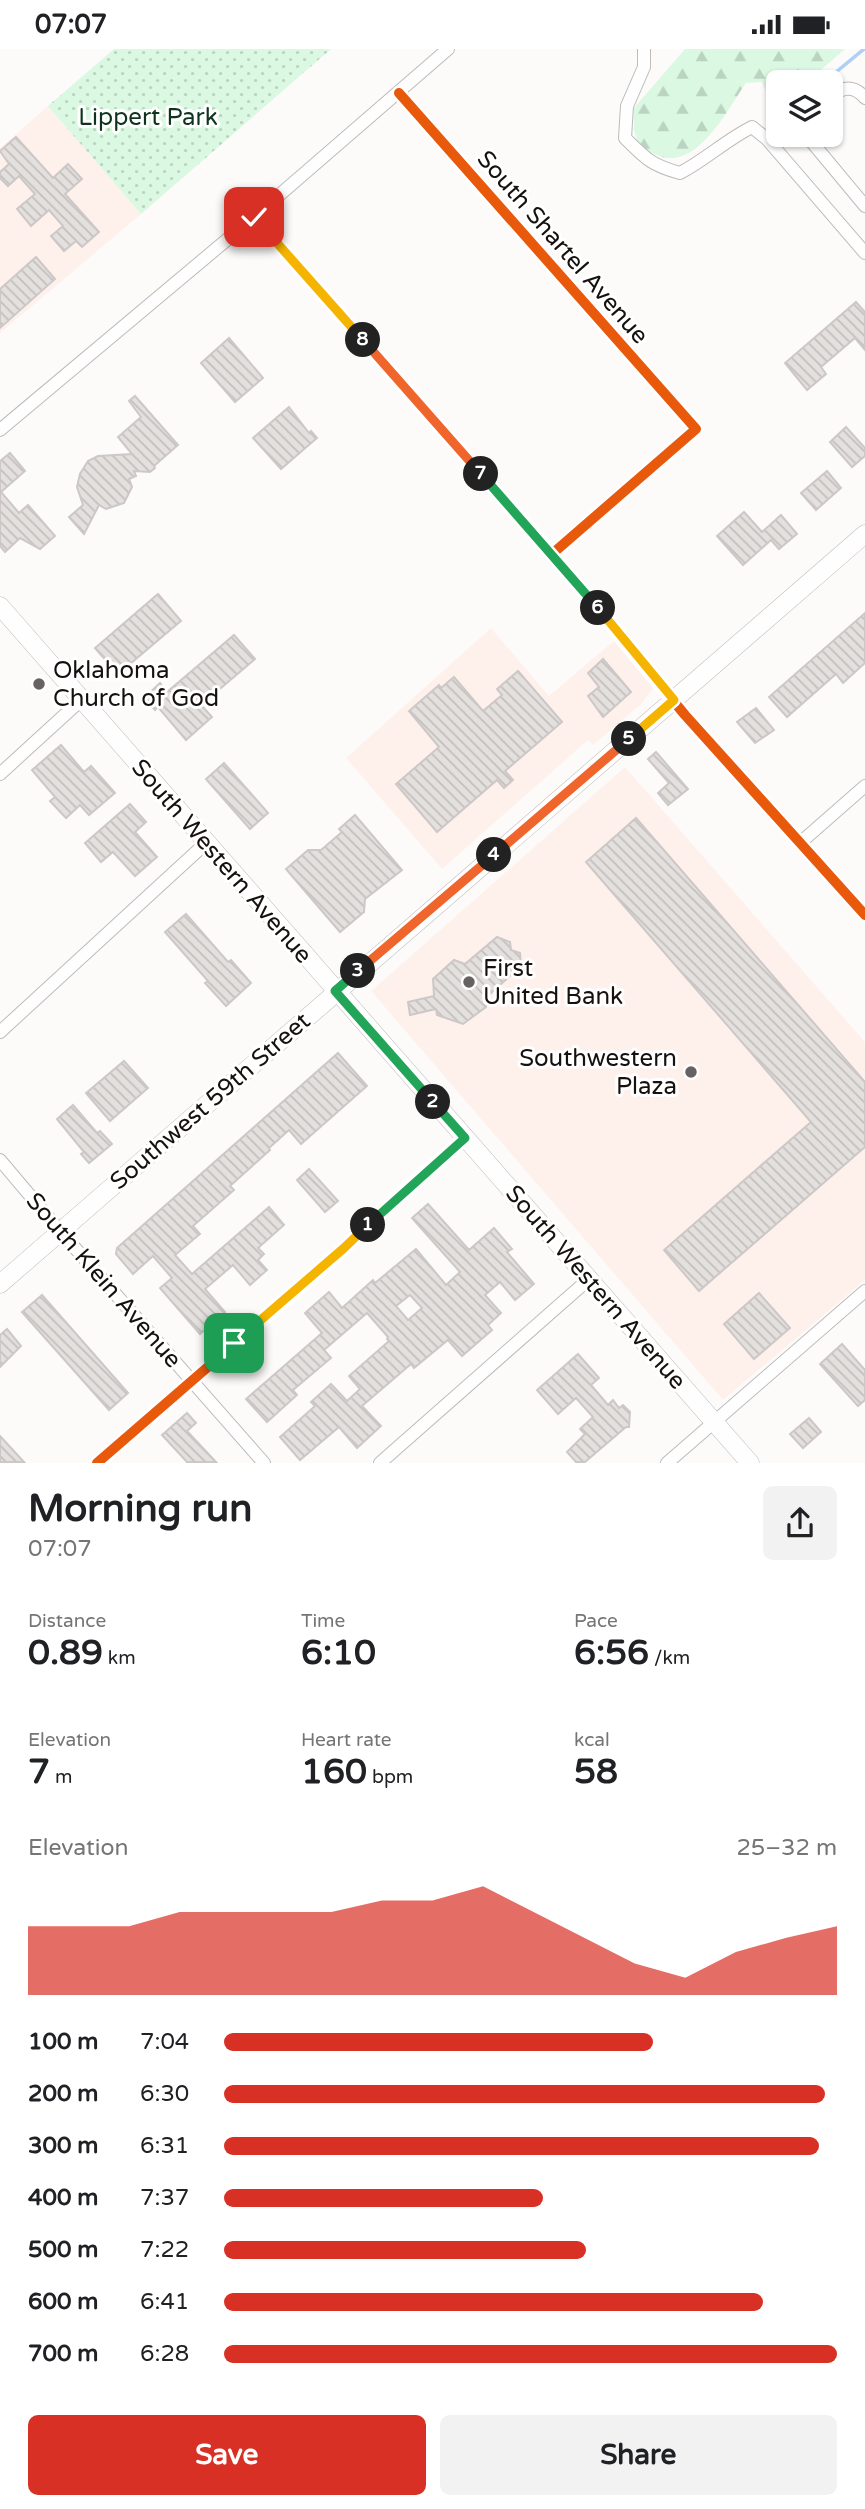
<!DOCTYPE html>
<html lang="en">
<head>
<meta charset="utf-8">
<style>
	body { margin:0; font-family:"Varela Round",sans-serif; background:#f2f2f2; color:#202124; height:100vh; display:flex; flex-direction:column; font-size:26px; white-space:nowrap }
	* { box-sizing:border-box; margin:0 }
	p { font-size:23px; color:#757577 }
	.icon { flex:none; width:38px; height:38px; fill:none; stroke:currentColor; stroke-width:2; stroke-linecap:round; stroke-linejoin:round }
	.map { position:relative; height:1414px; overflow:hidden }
	.sheet { display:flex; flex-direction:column; background:#fff; flex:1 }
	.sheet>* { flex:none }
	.controls { position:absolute; left:766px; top:21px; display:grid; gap:14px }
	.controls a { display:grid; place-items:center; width:77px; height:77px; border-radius:10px; background:#fff; box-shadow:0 2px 5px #0004; font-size:35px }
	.pin { position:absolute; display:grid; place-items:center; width:60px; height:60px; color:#fff; margin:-30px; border-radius:14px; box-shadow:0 4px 10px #0006 }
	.km { position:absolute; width:35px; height:35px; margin:-18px; border-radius:50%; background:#222; color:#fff; font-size:19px; line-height:35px; text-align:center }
	.round { display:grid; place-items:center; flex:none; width:74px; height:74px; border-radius:10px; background:#f2f2f2 }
	.headline { display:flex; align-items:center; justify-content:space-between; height:119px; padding:0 28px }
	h1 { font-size:38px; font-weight:700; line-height:52px }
	.metrics { display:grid; grid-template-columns:repeat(3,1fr); gap:10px; height:119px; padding:7px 28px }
	.metrics div { display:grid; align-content:center }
	.metrics b { font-size:35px; font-weight:700 }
	.metrics small { font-size:19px; font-weight:400 }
	.metrics p { font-size:19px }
	.chart { height:196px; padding:14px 28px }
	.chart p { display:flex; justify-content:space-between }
	.chart svg { width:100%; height:126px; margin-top:7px; fill:#d93025; opacity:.7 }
	.action { display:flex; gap:14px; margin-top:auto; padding:14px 28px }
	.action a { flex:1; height:80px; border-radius:10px; background:#d93025; color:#fff; font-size:28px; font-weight:700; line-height:80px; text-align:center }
	.action a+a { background:#f2f2f2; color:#202124 }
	ul { padding:0 28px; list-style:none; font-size:23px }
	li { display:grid; grid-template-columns:112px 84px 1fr; align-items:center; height:52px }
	li i { height:18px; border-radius:9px; background:#d93025 }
	.status { display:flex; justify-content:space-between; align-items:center; height:49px; padding:0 35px; background:#fff; direction:ltr }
	.status svg { height:19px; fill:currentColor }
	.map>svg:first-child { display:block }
	.built { fill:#fef1ec }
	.forest { fill:url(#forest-firs) }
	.park { fill:url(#park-dots) }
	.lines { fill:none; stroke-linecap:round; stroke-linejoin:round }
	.stream { stroke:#afd0f6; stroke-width:3.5 }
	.building { fill:url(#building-back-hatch); stroke:#cdc8c7; stroke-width:2; fill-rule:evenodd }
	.minor-casing { stroke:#bebbb9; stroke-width:14 }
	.secondary-casing { stroke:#bebbb9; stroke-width:19 }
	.minor { stroke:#fffefe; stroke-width:12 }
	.secondary { stroke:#fffefe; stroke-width:18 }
	.cycleway-casing { stroke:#fff; stroke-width:15 }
	.cycleway { stroke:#e8590c; stroke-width:10 }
	.split-1-casing { stroke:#fff; stroke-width:14 }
	.split-2-casing { stroke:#fff; stroke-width:14 }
	.split-3-casing { stroke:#fff; stroke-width:14 }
	.split-4-casing { stroke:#fff; stroke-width:14 }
	.split-5-casing { stroke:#fff; stroke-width:14 }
	.split-6-casing { stroke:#fff; stroke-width:14 }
	.split-7-casing { stroke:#fff; stroke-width:14 }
	.split-8-casing { stroke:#fff; stroke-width:14 }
	.split-9-casing { stroke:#fff; stroke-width:14 }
	.split-1 { stroke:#f5b400; stroke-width:9 }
	.split-2 { stroke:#22a559; stroke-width:9 }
	.split-3 { stroke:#22a559; stroke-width:9 }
	.split-4 { stroke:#f0652b; stroke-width:9 }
	.split-5 { stroke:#f0652b; stroke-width:9 }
	.split-6 { stroke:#f5b400; stroke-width:9 }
	.split-7 { stroke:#22a559; stroke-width:9 }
	.split-8 { stroke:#f0652b; stroke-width:9 }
	.split-9 { stroke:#f5b400; stroke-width:9 }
	.poi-dot { fill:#676261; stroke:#fff; stroke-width:2.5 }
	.labels { text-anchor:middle; stroke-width:6; stroke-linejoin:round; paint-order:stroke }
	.park-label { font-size:24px; fill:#0e341e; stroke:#fff }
	.street-label { font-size:24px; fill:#16100e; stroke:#fff }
	.poi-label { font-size:24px; fill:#16100e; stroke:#fff; text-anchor:start }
</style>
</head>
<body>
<div class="status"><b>07:07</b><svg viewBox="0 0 49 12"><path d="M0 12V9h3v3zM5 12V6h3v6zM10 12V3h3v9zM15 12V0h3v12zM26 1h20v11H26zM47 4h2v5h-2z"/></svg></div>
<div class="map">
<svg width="865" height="1414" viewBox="0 0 865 1414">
	<defs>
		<pattern id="forest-firs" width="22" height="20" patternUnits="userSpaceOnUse" patternTransform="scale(1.75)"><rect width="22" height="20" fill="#daf8e2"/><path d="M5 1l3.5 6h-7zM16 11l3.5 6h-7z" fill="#bad4c1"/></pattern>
		<pattern id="park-dots" width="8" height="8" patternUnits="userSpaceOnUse" patternTransform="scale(1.75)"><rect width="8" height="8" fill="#daf8e2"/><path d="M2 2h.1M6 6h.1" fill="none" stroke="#bad4c1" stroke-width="1.8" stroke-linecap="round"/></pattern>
		<pattern id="building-back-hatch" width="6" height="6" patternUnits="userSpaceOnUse" patternTransform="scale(1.75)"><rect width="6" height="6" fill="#e4e0de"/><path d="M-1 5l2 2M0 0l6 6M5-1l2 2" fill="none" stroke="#c3bfbd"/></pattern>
	</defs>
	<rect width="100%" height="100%" fill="#fdfbfa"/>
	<g class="built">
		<polygon points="48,57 141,165 0,284 0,99"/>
		<polygon points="491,579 549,647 615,591 650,633 653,640 640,656 593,696 588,691 442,820 346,709"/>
		<polygon points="625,718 865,993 865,1231 723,1351 371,942"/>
	</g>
	<path class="forest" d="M685,0H845L807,33H779V58L775,62L762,33L746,34C730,57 706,104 675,109C664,111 649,103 639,97L634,81V59Z"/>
	<polygon class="park" points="114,0 331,0 141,165 48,57"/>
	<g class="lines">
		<g class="stream">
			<polyline points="824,33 864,0"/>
			<polyline points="764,84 779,72"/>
		</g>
	</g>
	<g class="building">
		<polygon points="16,88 53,129 68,115 82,130 65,145 99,183 82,198 76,192 64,202 51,187 63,177 49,161 31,177 17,160 35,145 19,127 8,137 0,129 0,123 9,115 0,102"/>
		<polygon points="36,208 55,230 0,279 0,240"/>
		<polygon points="856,253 865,263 865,301 855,289 821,318 826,325 807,341 785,314"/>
		<polygon points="229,289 263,329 235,353 201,314"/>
		<polygon points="135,347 178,396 154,417 155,419 150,423 134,422 136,427 129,430 132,438 124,454 106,460 99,456 84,485 69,468 83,456 77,438 80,425 88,412 98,407 132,405 118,388 141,368 129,352"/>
		<polygon points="289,358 309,384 311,382 317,389 281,420 253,389"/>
		<polygon points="846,378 865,399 865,407 852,418 830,393"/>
		<polygon points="10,404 25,422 1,443 19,464 28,456 55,487 40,500 20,489 5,503 0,497 0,412"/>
		<polygon points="827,422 841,439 816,461 801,444"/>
		<polygon points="744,463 762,483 781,466 797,485 779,500 771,491 743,516 717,487"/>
		<polygon points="158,545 181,572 118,625 95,599"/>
		<polygon points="865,564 865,614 843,634 836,625 787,668 769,648"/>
		<polygon points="234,586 255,610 201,656 212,668 186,691 158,658 155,661 144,649 160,634 167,643"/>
		<polygon points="603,610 631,643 603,668 588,647 599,638 588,624"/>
		<polygon points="518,622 562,673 505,722 513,731 504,739 497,731 437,783 396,735 439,698 409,662 439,636 441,639 454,628 483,662 502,646 497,640"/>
		<polygon points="756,659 774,681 755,694 737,673"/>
		<polygon points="61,696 84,723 91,717 115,744 89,766 80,756 66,769 50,752 55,748 32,721"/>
		<polygon points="656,703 688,740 668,756 658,744 669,734 648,710"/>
		<polygon points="224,714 268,764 250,780 206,730"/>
		<polygon points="130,755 146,773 135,783 157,808 135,827 113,803 101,813 85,794"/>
		<polygon points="355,766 402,821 365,850 364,863 340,883 286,820 308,801 321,801 342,783 339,780"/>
		<polygon points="636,769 865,1033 865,1098 699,1242 664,1201 811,1073 586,813"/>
		<polygon points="186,865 228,913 231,911 251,934 226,957 205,934 208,932 165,883"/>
		<polygon points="497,888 510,893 511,901 520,904 521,917 490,945 486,950 486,958 463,975 437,966 436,960 410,966 408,953 434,947 433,930 454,911 465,915"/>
		<polygon points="338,1004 367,1037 301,1095 289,1081 269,1099 270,1101 230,1137 234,1141 193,1177 200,1185 175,1206 192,1225 269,1158 284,1176 258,1199 264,1205 258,1211 267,1221 250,1236 233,1216 205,1240 225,1263 211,1280 208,1278 200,1285 160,1239 172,1229 153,1207 133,1225 116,1205 117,1199"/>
		<polygon points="124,1012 148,1039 110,1072 86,1044"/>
		<polygon points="73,1056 97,1084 100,1082 112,1095 89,1114 81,1105 84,1103 57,1070"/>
		<polygon points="309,1120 338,1152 325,1163 297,1131"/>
		<path d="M428,1155L469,1201L494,1179L512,1200L507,1203L534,1235L515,1251L500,1233L485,1246L501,1264L488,1276L492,1281L462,1307L448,1291L414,1319L411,1315L362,1357L381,1377L357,1399L339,1378L300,1411L280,1388L315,1357L311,1353L331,1335L347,1352L360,1340L349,1327L389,1292L387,1290L388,1288L367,1264L324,1301L331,1309L293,1341L297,1346L267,1373L246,1350L322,1284L305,1264L329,1243L342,1259L373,1231L375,1234L416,1200L446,1236L460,1223L412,1169ZM410,1246L422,1259L408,1271L396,1257Z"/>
		<polygon points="759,1244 790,1279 754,1310 724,1275"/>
		<polygon points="42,1246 128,1344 109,1361 22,1263"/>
		<polygon points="7,1280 21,1297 0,1318 0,1286"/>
		<polygon points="842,1295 865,1321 865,1351 858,1357 820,1315"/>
		<polygon points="578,1305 599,1329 591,1336 608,1356 613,1351 619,1359 623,1356 630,1363 629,1378 626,1378 585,1413 576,1413 567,1403 585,1385 580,1380 593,1368 576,1349 558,1365 537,1341"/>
		<polygon points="187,1364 196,1374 187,1382 216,1413 187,1413 162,1386"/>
		<polygon points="809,1369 821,1383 803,1399 790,1385"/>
		<polygon points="0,1387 24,1413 0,1413"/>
	</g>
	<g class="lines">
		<defs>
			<g id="minor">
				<path d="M644,0V18L627,57L625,89C646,110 651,116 680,124C705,111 726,91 752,78L767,90L865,204"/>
				<polyline points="399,44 696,380 552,505"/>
				<path d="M831,47C844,37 855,37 865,49"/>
				<polyline points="806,86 865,157"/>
				<polyline points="254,168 552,505 685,666 865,866"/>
				<polyline points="0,381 254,168 448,0"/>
				<polyline points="0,725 81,651"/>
				<polyline points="800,794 865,737"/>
				<polyline points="0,983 206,794"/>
				<polyline points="0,1111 60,1182 264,1414"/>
				<polyline points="97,1414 344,1200 381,1162 465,1089"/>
				<polyline points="380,1414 589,1230"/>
				<polyline points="667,1414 865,1242"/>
			</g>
			<g id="secondary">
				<polyline points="0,557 750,1414"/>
				<path d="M0,1235C287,983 577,735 865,485"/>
			</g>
		</defs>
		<use href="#minor" class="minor-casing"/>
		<use href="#secondary" class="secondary-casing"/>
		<use href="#minor" class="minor"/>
		<use href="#secondary" class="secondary"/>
		<defs>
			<g id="cycleway">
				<polyline points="399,44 696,380 552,505"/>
				<polyline points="254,168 552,505 685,666 865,866"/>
				<polyline points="97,1414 344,1200 381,1162 465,1089"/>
			</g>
		</defs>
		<use href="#cycleway" class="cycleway-casing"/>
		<use href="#cycleway" class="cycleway"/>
	</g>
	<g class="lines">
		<defs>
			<polyline id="split-1" points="234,1294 344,1199 368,1176"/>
			<polyline id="split-2" points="368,1176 465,1089 433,1053"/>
			<polyline id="split-3" points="358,922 335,942 433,1053"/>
			<polyline id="split-4" points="358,922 494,806"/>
			<polyline id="split-5" points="494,806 629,690"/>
			<polyline id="split-6" points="598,559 674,651 629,690"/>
			<polyline id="split-7" points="481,425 598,559"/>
			<polyline id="split-8" points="363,291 481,425"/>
			<polyline id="split-9" points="254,168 363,291"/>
		</defs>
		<use href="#split-1" class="split-1-casing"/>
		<use href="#split-2" class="split-2-casing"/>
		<use href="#split-3" class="split-3-casing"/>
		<use href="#split-4" class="split-4-casing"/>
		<use href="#split-5" class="split-5-casing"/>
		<use href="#split-6" class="split-6-casing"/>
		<use href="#split-7" class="split-7-casing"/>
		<use href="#split-8" class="split-8-casing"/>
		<use href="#split-9" class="split-9-casing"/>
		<use href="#split-1" class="split-1"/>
		<use href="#split-2" class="split-2"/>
		<use href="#split-3" class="split-3"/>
		<use href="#split-4" class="split-4"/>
		<use href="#split-5" class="split-5"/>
		<use href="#split-6" class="split-6"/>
		<use href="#split-7" class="split-7"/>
		<use href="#split-8" class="split-8"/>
		<use href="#split-9" class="split-9"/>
	</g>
	<g class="poi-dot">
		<circle cx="39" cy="635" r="7"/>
		<circle cx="469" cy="933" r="7"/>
		<circle cx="691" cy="1023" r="7"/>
	</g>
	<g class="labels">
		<g class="park-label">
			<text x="148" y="76">Lippert Park</text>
		</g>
		<g class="street-label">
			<text transform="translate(563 198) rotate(49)" y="8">South Shartel Avenue</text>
			<text transform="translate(222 812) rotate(49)" y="8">South Western Avenue</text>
			<text transform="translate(210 1052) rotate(-41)" y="8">Southwest 59th Street</text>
			<text transform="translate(104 1231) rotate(49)" y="8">South Klein Avenue</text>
			<text transform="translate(596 1238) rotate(49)" y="8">South Western Avenue</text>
		</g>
		<g class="poi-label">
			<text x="53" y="629">Oklahoma<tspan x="53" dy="28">Church of God</tspan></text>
			<text x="483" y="927">First<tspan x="483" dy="28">United Bank</tspan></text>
			<text x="677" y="1017" text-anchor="end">Southwestern<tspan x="677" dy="28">Plaza</tspan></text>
		</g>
	</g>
</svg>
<div class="controls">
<a><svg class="icon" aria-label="layers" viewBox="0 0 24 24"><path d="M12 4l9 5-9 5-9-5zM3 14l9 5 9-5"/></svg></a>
</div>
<div class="pin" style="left:234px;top:1294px;background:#1e9e55"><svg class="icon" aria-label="arrive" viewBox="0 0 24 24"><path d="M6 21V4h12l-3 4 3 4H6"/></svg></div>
<div class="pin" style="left:254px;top:168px;background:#d93025"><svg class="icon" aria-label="check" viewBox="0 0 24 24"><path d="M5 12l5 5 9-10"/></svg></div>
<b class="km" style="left:368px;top:1176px">1</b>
<b class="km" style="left:433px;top:1053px">2</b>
<b class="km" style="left:358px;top:922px">3</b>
<b class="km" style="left:494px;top:806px">4</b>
<b class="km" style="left:629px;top:690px">5</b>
<b class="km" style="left:598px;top:559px">6</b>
<b class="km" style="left:481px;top:425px">7</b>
<b class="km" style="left:363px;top:291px">8</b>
</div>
<section class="sheet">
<div class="headline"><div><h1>Morning run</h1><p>07:07</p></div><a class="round"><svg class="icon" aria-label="share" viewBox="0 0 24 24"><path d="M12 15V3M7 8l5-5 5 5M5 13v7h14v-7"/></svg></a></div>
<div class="metrics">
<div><p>Distance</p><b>0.89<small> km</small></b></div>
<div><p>Time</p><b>6:10</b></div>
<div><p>Pace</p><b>6:56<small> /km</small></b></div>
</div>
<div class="metrics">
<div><p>Elevation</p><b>7<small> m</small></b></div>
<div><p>Heart rate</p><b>160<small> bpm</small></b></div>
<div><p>kcal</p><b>58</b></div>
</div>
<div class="chart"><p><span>Elevation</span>25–32 m</p>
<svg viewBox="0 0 160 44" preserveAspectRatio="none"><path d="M0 44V20L10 20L20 20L30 15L40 15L50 15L60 15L70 11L80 11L90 6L100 15L110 24L120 33L130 38L140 29L150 24L160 20V44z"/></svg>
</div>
<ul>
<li><b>100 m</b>7:04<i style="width:70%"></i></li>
<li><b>200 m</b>6:30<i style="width:98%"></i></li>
<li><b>300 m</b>6:31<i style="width:97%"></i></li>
<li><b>400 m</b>7:37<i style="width:52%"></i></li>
<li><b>500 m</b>7:22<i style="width:59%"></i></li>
<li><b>600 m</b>6:41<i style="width:88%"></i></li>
<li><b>700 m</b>6:28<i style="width:100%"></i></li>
</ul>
<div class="action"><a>Save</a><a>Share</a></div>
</section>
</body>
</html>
